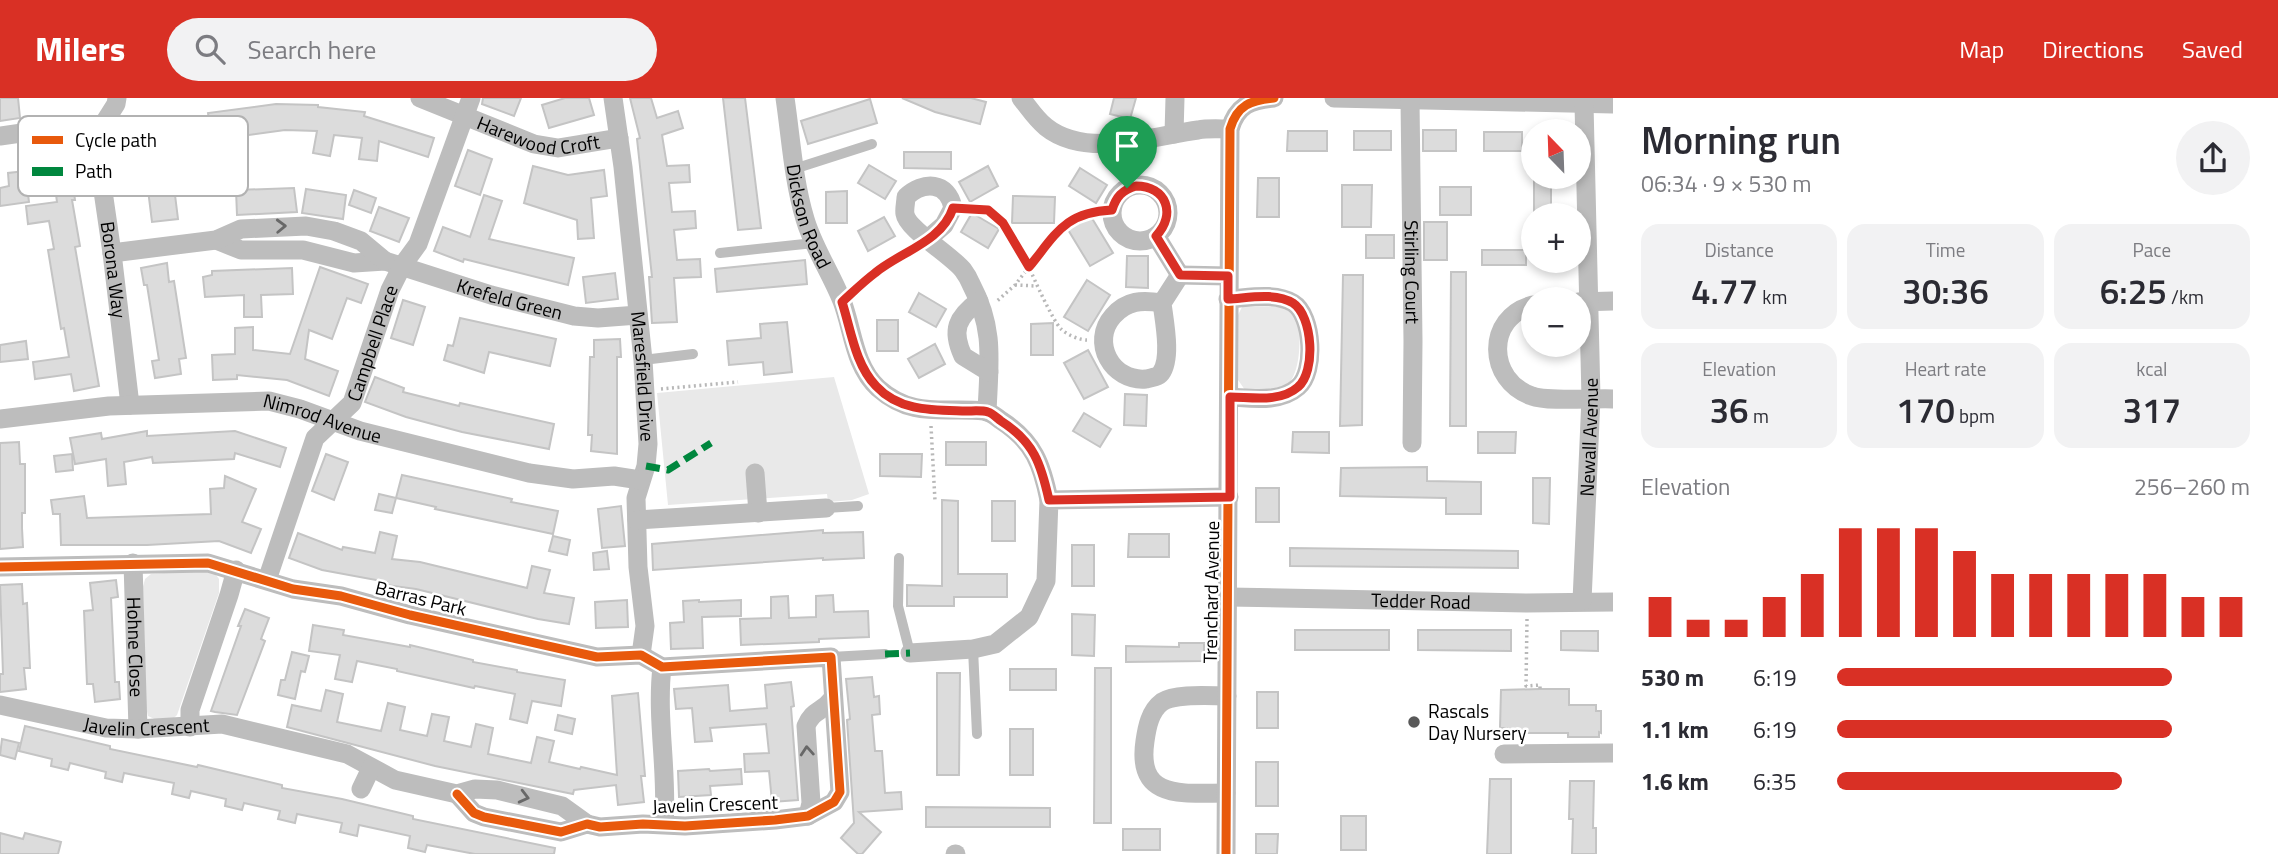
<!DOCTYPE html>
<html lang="en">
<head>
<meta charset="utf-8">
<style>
	body { margin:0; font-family:"Titillium Web",sans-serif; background:#f2f2f3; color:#2b2b33; height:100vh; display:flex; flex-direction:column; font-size:26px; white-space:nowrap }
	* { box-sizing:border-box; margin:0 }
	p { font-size:23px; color:#7c7c81 }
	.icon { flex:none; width:38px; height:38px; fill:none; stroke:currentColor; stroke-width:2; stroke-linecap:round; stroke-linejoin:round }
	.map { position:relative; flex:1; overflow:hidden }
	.sheet { display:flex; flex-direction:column; background:#fff; width:665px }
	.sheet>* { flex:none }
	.needle { width:46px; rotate:337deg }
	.tools { position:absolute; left:1521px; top:21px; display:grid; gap:14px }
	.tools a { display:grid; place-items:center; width:70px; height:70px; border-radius:50%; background:#fff; box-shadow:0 4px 10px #0003; font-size:35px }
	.pin { position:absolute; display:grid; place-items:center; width:60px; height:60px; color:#fff; margin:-72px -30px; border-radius:50% 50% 50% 0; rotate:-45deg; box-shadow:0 0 7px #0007 }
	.pin .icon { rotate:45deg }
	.round { display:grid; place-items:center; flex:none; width:74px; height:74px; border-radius:37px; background:#f2f2f3 }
	.head { display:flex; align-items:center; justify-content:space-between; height:119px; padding:0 28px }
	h1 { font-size:38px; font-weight:600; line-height:52px }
	.stats { display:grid; grid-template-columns:repeat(3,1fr); gap:10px; height:119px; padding:7px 28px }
	.stats div { display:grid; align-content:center; border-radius:18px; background:#f2f2f3; text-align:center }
	.stats b { font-size:35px; font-weight:600 }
	.stats small { font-size:19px; font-weight:400 }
	.stats p { font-size:19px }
	.chart { height:196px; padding:14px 28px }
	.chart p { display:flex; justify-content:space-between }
	.chart svg { width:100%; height:126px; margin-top:7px; stroke:#d93025; stroke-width:6 }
	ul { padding:0 28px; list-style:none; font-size:23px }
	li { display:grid; grid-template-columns:112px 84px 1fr; align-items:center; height:52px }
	li i { height:18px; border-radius:9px; background:#d93025 }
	header { display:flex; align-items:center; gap:42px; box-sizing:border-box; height:98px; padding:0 35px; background:#d93025; color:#fff }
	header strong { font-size:33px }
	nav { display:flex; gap:38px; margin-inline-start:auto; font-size:24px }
	.search { width:490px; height:63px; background:#f2f2f3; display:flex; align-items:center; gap:18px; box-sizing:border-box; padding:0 24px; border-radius:38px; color:#7c7c81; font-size:26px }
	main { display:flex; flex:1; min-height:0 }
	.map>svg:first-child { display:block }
	.green { fill:#e9e9e9 }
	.building { fill:#dcdcdc; stroke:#c4c4c4; stroke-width:2 }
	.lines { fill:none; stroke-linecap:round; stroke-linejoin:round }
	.path { stroke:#b8b8b8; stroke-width:3.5; stroke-dasharray:2 3.5; stroke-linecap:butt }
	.lane { stroke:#bdbdbd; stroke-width:10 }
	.street { stroke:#bdbdbd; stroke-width:19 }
	.quiet { stroke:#00873e; stroke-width:7; stroke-dasharray:14 7; stroke-linecap:butt }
	.cycleway-casing { stroke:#fff; stroke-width:13 }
	.cycleway { stroke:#e8590c; stroke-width:9 }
	.oneway { stroke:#686868 }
	.route-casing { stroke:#fff; stroke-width:14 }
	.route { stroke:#d93025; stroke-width:9 }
	.poi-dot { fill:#595959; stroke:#fff; stroke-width:2.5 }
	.labels { text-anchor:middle; stroke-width:5; stroke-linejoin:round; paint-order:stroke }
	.street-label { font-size:19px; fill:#000; stroke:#fff }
	.poi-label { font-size:19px; fill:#000; stroke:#fff; text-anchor:start }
	.key { fill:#fff; stroke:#b2b2b2; stroke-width:2 }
	.key-label { font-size:19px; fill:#000 }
</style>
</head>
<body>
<header>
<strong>Milers</strong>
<div class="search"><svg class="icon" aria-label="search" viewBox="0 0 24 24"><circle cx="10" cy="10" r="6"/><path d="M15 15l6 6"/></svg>Search here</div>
<nav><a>Map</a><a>Directions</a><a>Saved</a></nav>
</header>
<main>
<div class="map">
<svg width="1613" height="756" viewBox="0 0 1613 756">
	<rect width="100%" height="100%" fill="#fff"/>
	<g class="green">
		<path d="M1242,209C1266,209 1283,203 1300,223C1299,246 1302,271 1286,290L1245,292L1236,279V221Z"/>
		<polygon points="834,279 869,396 852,402 828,404 827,396 668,407 657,295"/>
		<polygon points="203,472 214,474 219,481 219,495 177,617 172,622 161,624 148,618 146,609 143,489 145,481 151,476"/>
	</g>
	<g class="building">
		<polygon points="0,0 18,0 20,20 0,23"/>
		<polygon points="483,0 521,0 514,18 482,6"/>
		<polygon points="565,0 589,0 594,17 549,30 542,7"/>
		<polygon points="630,0 651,0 657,20 678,13 683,30 662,37 667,68 689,67 690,84 669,85 672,114 695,113 696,130 674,132 677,162 700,161 701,179 674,180 677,224 652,225 649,179 652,179 637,41 640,40"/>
		<polygon points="723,0 745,0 761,130 738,132"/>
		<polygon points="902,0 971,0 986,4 980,26 935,14"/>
		<polygon points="1114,0 1136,0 1130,21 1110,16"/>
		<polygon points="870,1 877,25 808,46 801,23"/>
		<polygon points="276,6 318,7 318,9 365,14 364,18 434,40 428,59 379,43 377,63 359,61 362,40 334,37 330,58 313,55 317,33 285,32 212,42 208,15"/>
		<rect x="1423" y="32" width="33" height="21"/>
		<polygon points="1288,33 1327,33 1327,53 1287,53"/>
		<rect x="1354" y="33" width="37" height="19"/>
		<rect x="1484" y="34" width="38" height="19"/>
		<polygon points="68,48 75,102 72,102 80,148 75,149 99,288 74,293 71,276 35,281 33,264 69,259 64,230 61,231 48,152 54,151 49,123 28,126 26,108 57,104 50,50"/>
		<polygon points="468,52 492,61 480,97 455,88"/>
		<polygon points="904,54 951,54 951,71 904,70"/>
		<polygon points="869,67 896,83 885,101 858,85"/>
		<polygon points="533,68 568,77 604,72 607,98 591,100 594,140 578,141 577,122 524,105"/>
		<polygon points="988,68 998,88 970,104 959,84"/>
		<polygon points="1080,70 1107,87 1096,105 1069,88"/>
		<polygon points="25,73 29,104 0,108 0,90 9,88 8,75"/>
		<rect x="1534" y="79" width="17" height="38"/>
		<polygon points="1258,80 1279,80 1279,119 1257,119"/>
		<polygon points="1342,87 1372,87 1371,129 1342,129"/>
		<polygon points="174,89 178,121 152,124 148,92"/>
		<rect x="1440" y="89" width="31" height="28"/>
		<polygon points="294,90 297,114 237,117 236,92"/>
		<polygon points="306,91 346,97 343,121 302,115"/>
		<polygon points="354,92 376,100 371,115 349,107"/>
		<polygon points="847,93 847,125 826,125 826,94"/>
		<polygon points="484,97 502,103 489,141 574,160 568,187 464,161 463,164 434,153 443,129 470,139"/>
		<polygon points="1013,98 1055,99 1054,125 1012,125"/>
		<polygon points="379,109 409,120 399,144 370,133"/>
		<polygon points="972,115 999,131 988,150 961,134"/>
		<polygon points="1090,117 1113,155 1090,168 1067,130"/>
		<polygon points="884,119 895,138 868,153 858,133"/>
		<rect x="1424" y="124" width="23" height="38"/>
		<rect x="1366" y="137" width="28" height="23"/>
		<rect x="1482" y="152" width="44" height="15"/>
		<polygon points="1127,158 1148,158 1148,190 1126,189"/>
		<polygon points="805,162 807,186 717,194 715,171"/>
		<polygon points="167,165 169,184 174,183 186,260 179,261 181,276 155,280 152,263 159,262 147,187 144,187 141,170"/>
		<polygon points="320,169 368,186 361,205 347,200 332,241 309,232 305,261 338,273 329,298 287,282 237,277 237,281 213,282 212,257 235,256 235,230 253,229 253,252 290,256"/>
		<polygon points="292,170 293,196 261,197 262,219 244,219 244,197 205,199 203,179 212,177 212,173"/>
		<polygon points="1451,174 1466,174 1466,328 1450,328"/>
		<polygon points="615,175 618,201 586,205 583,179"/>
		<polygon points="1343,177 1363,177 1362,327 1340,328"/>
		<polygon points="1087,182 1110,197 1088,233 1064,219"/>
		<polygon points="919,195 946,211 936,229 909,214"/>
		<polygon points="403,202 425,209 413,247 391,240"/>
		<polygon points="460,220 556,241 550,268 489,254 484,275 444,262 448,247 453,248"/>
		<rect x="877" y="222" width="21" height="31"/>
		<polygon points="787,224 792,274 764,277 763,264 729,267 727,243 761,240 760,226"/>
		<polygon points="1053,225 1053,257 1031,257 1031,226"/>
		<polygon points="620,241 621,259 617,259 617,356 591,353 592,337 588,337 590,259 594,259 594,242"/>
		<polygon points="26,243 28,261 0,264 0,247"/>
		<polygon points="935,246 945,266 919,280 908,261"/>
		<polygon points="1088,252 1108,289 1084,301 1064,265"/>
		<polygon points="375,279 404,290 403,294 459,308 460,305 554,326 549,351 462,334 406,319 365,304"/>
		<polygon points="1125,296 1147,297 1146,328 1124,327"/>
		<polygon points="1084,315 1111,331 1100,349 1073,333"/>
		<polygon points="147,333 147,338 235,333 286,350 280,369 235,355 234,361 153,365 152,359 124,364 126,386 108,388 106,361 75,366 70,340 101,335 102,341"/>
		<polygon points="1293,334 1329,334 1329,355 1292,354"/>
		<polygon points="1478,334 1516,334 1515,355 1478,355"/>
		<polygon points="19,344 20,366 25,366 25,415 22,415 22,430 23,449 0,451 0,345"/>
		<rect x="946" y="344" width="40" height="23"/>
		<polygon points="72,356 73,372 56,374 54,358"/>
		<polygon points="326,356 348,364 334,402 312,393"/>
		<polygon points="880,356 922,356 921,379 880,378"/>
		<polygon points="1427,369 1427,383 1481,384 1481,416 1446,416 1446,400 1340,398 1341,370"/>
		<polygon points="402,377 512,401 511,404 558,413 553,436 435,411 436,409 396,400"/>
		<polygon points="225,378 256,391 242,424 261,431 251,455 219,443 147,447 61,447 60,416 53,416 51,402 84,398 87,420 211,416 210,391 224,390"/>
		<polygon points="1533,380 1550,380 1549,426 1533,425"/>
		<rect x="1256" y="390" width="23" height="34"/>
		<polygon points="379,396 396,400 392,415 375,412"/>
		<polygon points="942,402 958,403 958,476 1007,476 1007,499 954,499 954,508 907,508 907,487 942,488"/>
		<rect x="992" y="403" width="23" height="40"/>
		<polygon points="621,408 625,448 602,450 598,411"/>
		<polygon points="823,432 823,435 863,434 864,460 823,462 823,460 653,472 652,446"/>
		<polygon points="380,434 397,438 392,461 420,464 527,490 532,468 550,472 544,495 574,500 569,526 538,521 416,491 386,487 387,484 322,472 289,460 298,435 342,452 343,449 375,455"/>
		<polygon points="1129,436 1169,436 1169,459 1128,459"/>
		<polygon points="553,438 570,442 567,457 549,453"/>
		<rect x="1072" y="447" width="22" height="41"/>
		<polygon points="1290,450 1518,453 1518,470 1290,468"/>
		<polygon points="607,453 609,471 594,472 593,455"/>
		<polygon points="116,482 118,499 111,500 115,584 119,584 120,601 95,604 93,586 87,586 84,513 93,512 90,485"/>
		<polygon points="22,486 23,506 27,505 30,570 24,570 26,591 0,594 0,576 3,576 0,487"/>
		<polygon points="833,497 834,514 868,513 869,539 819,541 819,544 741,547 740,521 771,520 771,499 788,498 789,520 816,519 816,498"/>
		<polygon points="627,502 628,529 596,530 595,504"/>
		<polygon points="699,502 699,504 741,502 741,518 702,519 703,550 671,551 670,525 684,524 683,503"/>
		<polygon points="245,511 269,520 261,541 265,543 237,617 215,614 211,613 241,528 238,528"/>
		<polygon points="1072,516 1095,517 1094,558 1072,557"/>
		<polygon points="313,527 344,532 343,537 410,549 410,547 473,562 473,564 517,572 517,574 565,582 561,608 532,603 527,625 510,621 515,596 475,588 474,590 397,573 397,571 357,563 352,584 335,581 340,557 309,553"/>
		<rect x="1295" y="532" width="94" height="20"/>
		<polygon points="1418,532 1511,532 1511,553 1418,552"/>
		<polygon points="1561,533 1598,533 1598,553 1561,552"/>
		<polygon points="1179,545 1204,545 1204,563 1126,564 1126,548 1179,549"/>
		<polygon points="292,554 309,558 305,574 301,573 295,601 278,597 281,582 285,582"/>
		<polygon points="1095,570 1111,570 1111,725 1094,725"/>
		<rect x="1010" y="571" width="46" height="21"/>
		<polygon points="937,575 960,575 959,677 937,677"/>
		<polygon points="872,579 874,599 879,598 880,616 872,617 875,653 882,653 885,695 901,694 902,711 859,714 881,734 862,756 858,756 841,740 854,725 847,622 850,621 846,581"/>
		<polygon points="791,584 794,608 791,609 798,702 772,704 769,673 745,674 744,656 769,655 766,626 710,630 712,643 695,644 692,610 676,611 674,591 728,587 730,613 767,610 765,587"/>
		<polygon points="1540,591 1569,591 1569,607 1596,607 1596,613 1601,613 1601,635 1599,634 1599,639 1568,639 1568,635 1507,635 1507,630 1500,630 1501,592"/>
		<polygon points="326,592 343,596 337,624 381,633 388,605 405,609 400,632 427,638 432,616 449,619 444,643 471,649 476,626 493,630 488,656 531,665 537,639 554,643 549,664 580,671 581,669 617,677 612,598 638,595 645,678 641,678 644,704 618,707 616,687 574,692 573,696 435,668 287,629 292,607 321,613"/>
		<rect x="1257" y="594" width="21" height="36"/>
		<polygon points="558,617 575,621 572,636 555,632"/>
		<polygon points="25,628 110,648 110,651 197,669 198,667 282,687 282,690 342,701 413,718 413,721 555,750 554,756 475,756 427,747 425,754 408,750 410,738 359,727 357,738 340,734 342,725 297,716 295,725 278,721 280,713 244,705 242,712 225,708 226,701 191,693 189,700 172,696 174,685 124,675 122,684 105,680 106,674 70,665 68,672 51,668 52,661 19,653"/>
		<rect x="1010" y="631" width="23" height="46"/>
		<polygon points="2,641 19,645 15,661 0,657"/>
		<rect x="1256" y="664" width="22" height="44"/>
		<polygon points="709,671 710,673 741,671 742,686 710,688 711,697 679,699 678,673"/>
		<polygon points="1490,681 1511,681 1511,756 1487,756"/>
		<polygon points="1570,683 1594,683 1593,730 1596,730 1596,756 1572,756 1573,721 1569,721"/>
		<polygon points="926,709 1050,710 1050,729 926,729"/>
		<rect x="1341" y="718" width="25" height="34"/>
		<rect x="1123" y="731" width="37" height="21"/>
		<polygon points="0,735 23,741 25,735 61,744 58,756 0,756"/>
		<polygon points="1256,736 1278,736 1277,756 1256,756"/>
	</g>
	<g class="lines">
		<g class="path">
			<polyline points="971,110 988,112 1003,125 1029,169 1015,187 996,204"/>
			<polyline points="1015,187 1036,188"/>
			<polyline points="856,191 876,173 912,151"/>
			<path d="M1087,242C1080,242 1067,237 1061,231C1053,223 1034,181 1029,169C1057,136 1065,114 1112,112"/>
			<polyline points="661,291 738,284"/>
			<polyline points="931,328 935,403"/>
			<polyline points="1527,521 1526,588 1540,587 1540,591"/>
		</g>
		<g class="lane">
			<polyline points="794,71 872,46"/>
			<polyline points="720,155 814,145"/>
			<polyline points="643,262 693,256"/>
			<polyline points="826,410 858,408"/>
			<polyline points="899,460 898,508 910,555"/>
			<polyline points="973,551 977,636"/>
			<polyline points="831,559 885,556"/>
		</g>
		<g class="street">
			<path id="s1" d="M117,0L116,6L99,33L97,52L112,155L130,307"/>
			<path id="s2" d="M420,0L534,46L558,50L619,40"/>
			<path id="s3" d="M613,0L623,69L643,262L648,346L646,368L636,400L638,469L645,528L641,557"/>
			<path id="s4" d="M785,0C791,40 793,81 805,121C813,149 831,175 842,203C853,232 854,268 878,290C913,321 943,309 984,313C991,314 996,319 1002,323C1034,344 1042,367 1049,402"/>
			<path d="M1021,0C1029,10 1036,21 1046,29C1086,61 1153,38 1198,32C1208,30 1219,31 1230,31"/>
			<polyline points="1334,0 1613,6"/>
			<path id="s5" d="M1410,2L1413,243L1412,345"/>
			<polyline points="1174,36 1175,0"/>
			<polyline points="0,38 70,28 99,33"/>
			<circle cx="1140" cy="115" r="28"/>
			<polyline points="1156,138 1180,177"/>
			<path d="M929,140L944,127L953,110C948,83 923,83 906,99C906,104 904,111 905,116C907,131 951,157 963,172C966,176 969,181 971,186C995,231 989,264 987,314"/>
			<path id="s6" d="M216,142L241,152H303L354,165L385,163L491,197L574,218L598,220L638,217"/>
			<polyline points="112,155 216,142 241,131 306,128 334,133 361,143 385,163"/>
			<polyline points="1180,177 1228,178"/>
			<path d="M1228,201C1248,200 1275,194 1293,205C1313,217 1316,274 1298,289C1280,305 1251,300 1230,299"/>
			<path d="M979,203C957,219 951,232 963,258L989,274"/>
			<polyline points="1578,204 1613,203"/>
			<path d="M1162,205C1142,202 1127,202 1113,218C1090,244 1112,284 1146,281C1151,280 1158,279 1161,275C1172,260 1164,222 1162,205L1180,177"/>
			<path d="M1533,207C1485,219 1487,283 1532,298C1548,304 1594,300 1613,301"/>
			<path id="s7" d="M0,321L109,308L269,303L300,311L360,333L529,375L573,381L614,378L640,382"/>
			<polyline points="755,375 758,415"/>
			<polyline points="637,422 826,410"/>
			<path id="s8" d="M133,465L138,631"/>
			<polyline points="0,469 208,465 293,491 341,498 410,517 597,559 641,557 662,569 831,559 840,694 834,704 808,718 775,722 685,728 643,726 600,729 587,726 561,734 484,719 474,715 457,696"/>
			<path id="s9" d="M267,482L315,340L352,305L390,192L402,168L418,146L471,0"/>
			<path id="s10" d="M1229,499L1527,505L1613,504"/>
			<path id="s11" d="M1582,503L1591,300L1584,6"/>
			<polyline points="910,555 973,551 995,546 1029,519 1046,483 1049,402 1229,399"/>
			<path d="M662,569C656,621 668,674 664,726"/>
			<path id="s12" d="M0,607L106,630L138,631L222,626L347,656L395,682L457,696L475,691L497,692L562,708L587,726"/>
			<polyline points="190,629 190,612 229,497 236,472"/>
			<polyline points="1504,656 1613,655"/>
			<polyline points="361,691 371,670"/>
			<path d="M1226,695C1184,695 1136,703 1145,643C1147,629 1150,613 1162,604C1176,595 1210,598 1227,598"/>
			<path d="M808,718L811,705L806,628C813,611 822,615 833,600"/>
			<polyline points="955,756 956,756"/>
			<path d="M1226,756L1230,31C1237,7 1251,2 1274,0"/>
		</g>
		<g class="quiet">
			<polyline points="646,368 668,372 711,345"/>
			<polyline points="885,556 910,555"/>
		</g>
		<defs>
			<g id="cycleway">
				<polyline points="0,469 208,465 293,491 341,498 410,517 597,559 641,557 662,569 831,559 840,694 834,704 808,718 775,722 685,728 643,726 600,729 587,726 561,734 484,719 474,715 457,696"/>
				<path d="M1226,756L1230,31C1237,7 1251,2 1274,0"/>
			</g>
		</defs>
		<use href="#cycleway" class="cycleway-casing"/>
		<use href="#cycleway" class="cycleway"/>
	</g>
	<defs><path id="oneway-chevron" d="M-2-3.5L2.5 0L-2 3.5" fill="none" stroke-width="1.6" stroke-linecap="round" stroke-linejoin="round" transform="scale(1.75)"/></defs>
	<g class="oneway">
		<use href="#oneway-chevron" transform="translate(281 128) rotate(-2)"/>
		<use href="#oneway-chevron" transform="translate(807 653) rotate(-94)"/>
		<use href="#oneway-chevron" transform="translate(524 699) rotate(14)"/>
	</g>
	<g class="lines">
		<defs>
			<path id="route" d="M1136,88C1166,88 1177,116 1156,138L1180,177L1228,178V201C1248,200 1275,194 1293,205C1313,218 1316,274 1298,289C1280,305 1251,299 1230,299V399L1049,402C1041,366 1034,344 1001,323C997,320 992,315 988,314C982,312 973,313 966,313C934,312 900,314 876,288C855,266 851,232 842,204C853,194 863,184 875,175C900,154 942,144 953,110L988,112L1003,125L1029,169C1056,136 1065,114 1112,112C1116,99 1122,92 1136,88Z"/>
		</defs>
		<use href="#route" class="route-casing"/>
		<use href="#route" class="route"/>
	</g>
	<circle class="poi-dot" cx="1414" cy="624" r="7"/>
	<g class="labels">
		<g class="street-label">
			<text dy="7" stroke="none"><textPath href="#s2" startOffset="126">Harewood Croft</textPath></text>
			<text dy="7" stroke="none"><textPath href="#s4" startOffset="121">Dickson Road</textPath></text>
			<text dy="7" stroke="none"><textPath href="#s1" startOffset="178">Borona Way</textPath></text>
			<text dy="7" stroke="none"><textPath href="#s5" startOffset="172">Stirling Court</textPath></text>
			<text dy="7" stroke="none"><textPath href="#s6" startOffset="303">Krefeld Green</textPath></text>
			<text dy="7" stroke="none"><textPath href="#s9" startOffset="264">Campbell Place</textPath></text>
			<text dy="7" stroke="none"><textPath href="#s3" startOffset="280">Maresfield Drive</textPath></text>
			<text dy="7" stroke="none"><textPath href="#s7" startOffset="326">Nimrod Avenue</textPath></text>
			<text dy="7" stroke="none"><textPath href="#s11" startOffset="164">Newall Avenue</textPath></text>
			<text transform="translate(1211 494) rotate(-89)" y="7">Trenchard Avenue</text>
			<text transform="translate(421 500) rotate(14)" y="7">Barras Park</text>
			<text dy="7" stroke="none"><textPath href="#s10" startOffset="192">Tedder Road</textPath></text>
			<text dy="7" stroke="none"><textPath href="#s8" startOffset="84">Hohne Close</textPath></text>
			<text dy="7" stroke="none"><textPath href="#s12" startOffset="149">Javelin Crescent</textPath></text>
			<text transform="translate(715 706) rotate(-2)" y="7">Javelin Crescent</text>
		</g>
		<g class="poi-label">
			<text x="1428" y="620">Rascals<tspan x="1428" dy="22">Day Nursery</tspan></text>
		</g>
	</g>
	<rect x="18" y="18" width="230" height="80" rx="10" class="key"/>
	<rect x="32" y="38" width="31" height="8" fill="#e8590c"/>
	<rect x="32" y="69" width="31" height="9" fill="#00873e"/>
	<g class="key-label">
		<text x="75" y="49">Cycle path</text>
		<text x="75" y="80">Path</text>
	</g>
</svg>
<div class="tools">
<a><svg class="needle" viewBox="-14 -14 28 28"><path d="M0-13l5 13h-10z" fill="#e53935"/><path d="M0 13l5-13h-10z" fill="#7c7c81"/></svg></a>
<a>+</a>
<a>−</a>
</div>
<div class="pin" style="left:1127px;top:90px;background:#1e9e55"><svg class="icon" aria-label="arrive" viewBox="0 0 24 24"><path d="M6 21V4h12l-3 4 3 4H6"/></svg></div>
</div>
<section class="sheet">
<div class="head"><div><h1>Morning run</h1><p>06:34 · 9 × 530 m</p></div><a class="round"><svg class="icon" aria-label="share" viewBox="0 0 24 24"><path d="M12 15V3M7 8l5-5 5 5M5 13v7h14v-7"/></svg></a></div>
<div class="stats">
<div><p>Distance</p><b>4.77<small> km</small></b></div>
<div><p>Time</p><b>30:36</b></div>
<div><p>Pace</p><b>6:25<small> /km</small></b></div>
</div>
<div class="stats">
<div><p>Elevation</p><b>36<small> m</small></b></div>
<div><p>Heart rate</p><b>170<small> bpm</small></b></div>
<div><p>kcal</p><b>317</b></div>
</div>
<div class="chart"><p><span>Elevation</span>256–260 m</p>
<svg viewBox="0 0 160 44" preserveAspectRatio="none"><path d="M5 44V30M15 44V38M25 44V38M35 44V30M45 44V22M55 44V6M65 44V6M75 44V6M85 44V14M95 44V22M105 44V22M115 44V22M125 44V22M135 44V22M145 44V30M155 44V30"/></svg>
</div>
<ul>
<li><b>530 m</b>6:19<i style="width:81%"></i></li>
<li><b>1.1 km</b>6:19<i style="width:81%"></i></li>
<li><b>1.6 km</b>6:35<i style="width:69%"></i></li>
</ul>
</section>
</main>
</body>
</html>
